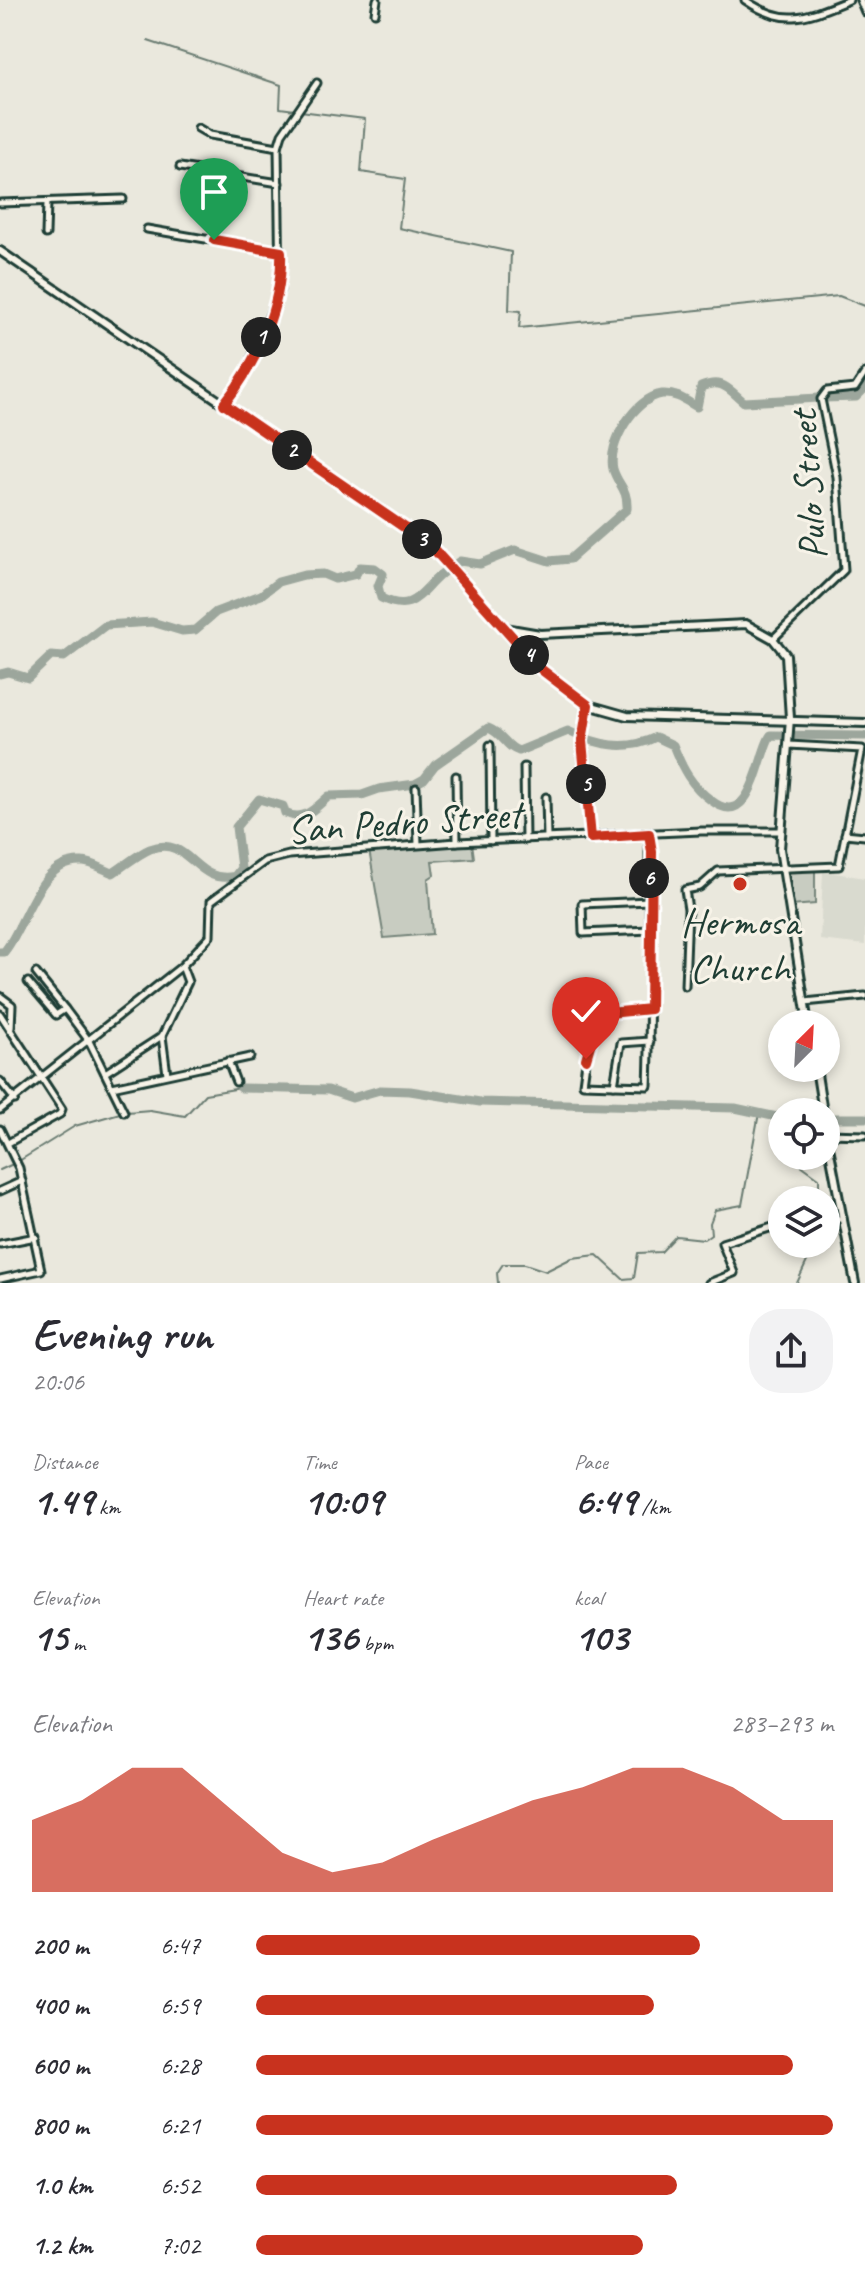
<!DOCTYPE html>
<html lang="en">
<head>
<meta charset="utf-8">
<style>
	body { margin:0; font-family:Caveat,sans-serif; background:#f2f2f3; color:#2b2b33; height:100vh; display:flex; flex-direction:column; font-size:30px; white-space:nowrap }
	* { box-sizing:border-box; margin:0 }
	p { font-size:26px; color:#7c7c81 }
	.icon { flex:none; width:44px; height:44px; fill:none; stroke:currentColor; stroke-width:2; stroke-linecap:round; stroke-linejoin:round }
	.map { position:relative; height:1283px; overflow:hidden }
	.sheet { display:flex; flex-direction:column; background:#fff; flex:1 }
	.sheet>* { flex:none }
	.needle { width:52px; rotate:24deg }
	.controls { position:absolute; left:768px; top:1010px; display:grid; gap:16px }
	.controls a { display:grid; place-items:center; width:72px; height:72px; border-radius:50%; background:#fff; box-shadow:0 4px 12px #0003; font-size:40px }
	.pin { position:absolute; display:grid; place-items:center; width:68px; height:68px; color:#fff; margin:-82px -34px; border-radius:50% 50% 50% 0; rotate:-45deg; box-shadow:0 0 8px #0007 }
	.pin .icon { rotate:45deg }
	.km { position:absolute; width:40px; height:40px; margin:-20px; border-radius:50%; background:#222; color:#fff; font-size:22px; line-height:40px; text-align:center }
	.round { display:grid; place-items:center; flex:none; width:84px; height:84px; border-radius:32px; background:#f2f2f3 }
	.overview { display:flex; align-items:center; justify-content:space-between; height:136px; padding:0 32px }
	h1 { font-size:44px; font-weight:700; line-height:60px }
	.stats { display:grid; grid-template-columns:repeat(3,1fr); gap:12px; height:136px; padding:8px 32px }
	.stats div { display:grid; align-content:center }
	.stats b { font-size:40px; font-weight:700 }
	.stats small { font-size:22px; font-weight:400 }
	.stats p { font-size:22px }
	.chart { height:224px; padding:16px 32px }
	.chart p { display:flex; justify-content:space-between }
	.chart svg { width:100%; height:144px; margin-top:8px; fill:#c8321e; opacity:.7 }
	ul { padding:0 32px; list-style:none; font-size:26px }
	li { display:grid; grid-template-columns:128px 96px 1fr; align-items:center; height:60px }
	li i { height:20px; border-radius:10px; background:#c8321e }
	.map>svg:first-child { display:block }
	.built { fill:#d9dacf }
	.green { fill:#c8ccc1; stroke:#74847a; stroke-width:2 }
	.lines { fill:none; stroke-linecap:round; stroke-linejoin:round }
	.stream { stroke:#6a7c72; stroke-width:2 }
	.river { stroke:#9ca69c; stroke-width:9 }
	.street-casing { stroke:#1f3d34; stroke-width:11 }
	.secondary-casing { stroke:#1f3d34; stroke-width:12 }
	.street { stroke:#f7f3e8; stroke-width:5 }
	.secondary { stroke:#f7f3e8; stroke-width:6 }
	.route-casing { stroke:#fff; stroke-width:16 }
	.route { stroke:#c8321e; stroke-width:10 }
	.poi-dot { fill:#c8321e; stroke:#f7f3e8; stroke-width:3 }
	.labels { text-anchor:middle; stroke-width:6; stroke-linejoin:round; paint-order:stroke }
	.street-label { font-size:40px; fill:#1f3d34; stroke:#f7f3e8 }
	.poi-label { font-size:40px; fill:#1f3d34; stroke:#f7f3e8 }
</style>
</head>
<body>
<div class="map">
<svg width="865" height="1283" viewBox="0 0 865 1283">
	<rect width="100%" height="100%" fill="#eae8dd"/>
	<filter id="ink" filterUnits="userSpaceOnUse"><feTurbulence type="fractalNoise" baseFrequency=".0125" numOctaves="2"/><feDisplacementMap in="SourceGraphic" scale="16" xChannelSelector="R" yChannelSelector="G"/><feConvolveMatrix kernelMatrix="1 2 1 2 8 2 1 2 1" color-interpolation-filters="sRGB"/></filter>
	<g filter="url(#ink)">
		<polygon class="built" points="823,871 865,878 865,945 820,940"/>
		<g class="green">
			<polygon points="472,843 474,858 432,861 434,875 428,879 432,934 384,938 369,850"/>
			<polygon points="787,869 815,871 815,904 791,906"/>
		</g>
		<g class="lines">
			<g class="stream">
				<polyline points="148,41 281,85 280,108 295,110"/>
				<polyline points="300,111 365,119 361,172 405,179 399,228 511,252 509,310 521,311 519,328 839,296 865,306"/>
				<polyline points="127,1112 150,1110 185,1116 205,1094 241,1088"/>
				<polyline points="798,1156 801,1165 819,1178 819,1200"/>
				<polyline points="19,1161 75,1126 120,1113"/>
				<polyline points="0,1170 13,1164"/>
				<polyline points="498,1283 497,1273 503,1264 525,1264 546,1271 572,1258 597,1255 623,1279 634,1278 638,1253 661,1252 676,1236 704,1239 711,1234 710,1223 715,1210 742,1205 759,1113"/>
				<polyline points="797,1283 815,1244"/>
			</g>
			<g class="river">
				<polyline points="824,398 856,397 865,388"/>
				<path d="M0,674L8,672L28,678L51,656L64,657L106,625L152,622L182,631L195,630L216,612L261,595L278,582L304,575L323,574L335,579L356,574L360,567L375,568L383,574L378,586L381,598C413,613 418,595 439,576C445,570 453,566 460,561L480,564L515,550L549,561L570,559L627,509C628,488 618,486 613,469C607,443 635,398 662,394C676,393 685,400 697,407L701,387C723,378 728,389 744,402L819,398"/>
				<path d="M0,952H4C27,925 37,859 83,862C92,862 104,870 113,873C124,866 138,854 150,849C190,834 194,886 235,876L241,868L236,827L259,799L283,806L285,813C305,822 314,809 329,796L362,795L379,789L415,784L424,779L435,765L488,728C503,733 506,748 519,751L568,731C597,745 627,752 656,737L673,745C682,768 691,786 712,801C753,832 759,749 771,735L865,736"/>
				<polyline points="241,1088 328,1090 352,1098 380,1090 410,1091 480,1102 735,1108 782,1118"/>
				<polyline points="826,1118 865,1118"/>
			</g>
			<defs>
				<g id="street">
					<path d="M745,0C785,28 807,17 849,0"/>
					<polyline points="860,0 865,12"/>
					<polyline points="375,13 377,0"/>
					<polyline points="198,128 210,135 278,147"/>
					<polyline points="180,167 279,183"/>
					<polyline points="0,203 123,199"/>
					<polyline points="147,229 281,252"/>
					<polyline points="46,234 47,203"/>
					<polyline points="224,404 243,379 280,290 278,147 282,134 317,83"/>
					<polyline points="773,639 844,570 837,477 821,399 827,391 855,388 865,373"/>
					<polyline points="588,705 582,741 591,838"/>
					<polyline points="490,745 491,841"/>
					<polyline points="524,767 525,840"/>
					<polyline points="456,776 457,842"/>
					<polyline points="416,788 418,844"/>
					<polyline points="546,797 547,838"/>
					<path d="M649,834V858C649,934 651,1010 648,1086L583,1084L588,1047L599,1014L650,1009"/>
					<polyline points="845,834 865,836"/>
					<polyline points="649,901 582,904 583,933 650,930"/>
					<polyline points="36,973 65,1009"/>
					<polyline points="28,982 56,1015 65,1009 89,1041 124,1112"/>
					<polyline points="685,986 688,909 685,890 700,887 718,871 839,866 862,749 789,745"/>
					<polyline points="0,996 12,1005 11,1028"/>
					<polyline points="805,1002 865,996"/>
					<polyline points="0,1014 62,1109 60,1114 8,1143"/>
					<polyline points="162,1036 167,1074"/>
					<polyline points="228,1061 236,1082"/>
					<polyline points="105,1073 162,1036 188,982 182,966"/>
					<polyline points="0,1081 15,1100"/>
					<polyline points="614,1085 621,1043 650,1041"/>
					<polyline points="112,1087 250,1057"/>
					<polyline points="0,1110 182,966 210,936 211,901 265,861 289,855 457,842 701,831 779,831"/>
					<polyline points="0,1129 19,1168 41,1270 0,1279"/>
					<polyline points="827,1134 865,1135"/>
					<polyline points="0,1191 22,1181"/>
					<polyline points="826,1219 843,1219"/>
					<polyline points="0,1244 36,1237"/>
					<polyline points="709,1283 734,1273 722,1243 782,1224"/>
				</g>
				<g id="secondary">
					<polyline points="0,251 430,545 542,670 588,705 627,716 865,723"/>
					<polyline points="505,628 540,634 746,624 773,639 786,655 790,718 780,849 808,1024"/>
					<polyline points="816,1068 823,1112"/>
					<polyline points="826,1131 855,1283"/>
				</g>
			</defs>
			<use href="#street" class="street-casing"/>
			<use href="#secondary" class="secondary-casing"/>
			<use href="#street" class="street"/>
			<use href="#secondary" class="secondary"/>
		</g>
	</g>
	<g class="lines" filter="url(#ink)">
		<defs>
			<path id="route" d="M214,240L281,252C283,304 257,363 224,404L430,545L542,670L588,705L582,741L591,838L649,834L652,852L650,1009L599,1014L586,1059"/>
		</defs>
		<use href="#route" class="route-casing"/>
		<use href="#route" class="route"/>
	</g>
	<circle class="poi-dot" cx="740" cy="884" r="8"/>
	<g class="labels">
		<g class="street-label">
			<text transform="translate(807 485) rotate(-94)" y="14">Pulo Street</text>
			<text transform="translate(404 821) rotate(-4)" y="14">San Pedro Street</text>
		</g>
		<g class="poi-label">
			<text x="740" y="935">Hermosa<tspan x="740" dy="46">Church</tspan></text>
		</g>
	</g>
</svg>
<div class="controls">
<a><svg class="needle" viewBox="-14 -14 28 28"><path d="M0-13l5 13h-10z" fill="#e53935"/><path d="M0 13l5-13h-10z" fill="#7c7c81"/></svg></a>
<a><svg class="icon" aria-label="locate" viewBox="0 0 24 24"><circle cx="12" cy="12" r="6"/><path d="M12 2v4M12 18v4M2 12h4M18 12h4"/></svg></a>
<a><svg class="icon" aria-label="layers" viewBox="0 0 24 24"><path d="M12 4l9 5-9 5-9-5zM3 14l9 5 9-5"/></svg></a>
</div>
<div class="pin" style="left:214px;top:240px;background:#1e9e55"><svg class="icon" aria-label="arrive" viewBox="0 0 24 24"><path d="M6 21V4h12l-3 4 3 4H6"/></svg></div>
<div class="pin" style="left:586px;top:1059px;background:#d93025"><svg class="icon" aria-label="check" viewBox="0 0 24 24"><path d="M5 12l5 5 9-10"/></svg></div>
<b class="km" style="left:261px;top:337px">1</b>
<b class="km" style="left:292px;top:450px">2</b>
<b class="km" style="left:422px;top:539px">3</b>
<b class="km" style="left:529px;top:655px">4</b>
<b class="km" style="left:586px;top:784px">5</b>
<b class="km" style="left:649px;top:878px">6</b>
</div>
<section class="sheet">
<div class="overview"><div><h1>Evening run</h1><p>20:06</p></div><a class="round"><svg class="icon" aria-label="share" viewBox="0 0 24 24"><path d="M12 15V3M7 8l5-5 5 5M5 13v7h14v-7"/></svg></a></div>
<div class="stats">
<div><p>Distance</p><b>1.49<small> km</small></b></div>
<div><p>Time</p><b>10:09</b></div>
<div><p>Pace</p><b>6:49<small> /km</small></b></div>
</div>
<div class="stats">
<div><p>Elevation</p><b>15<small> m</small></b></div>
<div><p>Heart rate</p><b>136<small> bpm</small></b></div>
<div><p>kcal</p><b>103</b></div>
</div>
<div class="chart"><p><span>Elevation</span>283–293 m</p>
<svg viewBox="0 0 160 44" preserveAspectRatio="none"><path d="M0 44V22L10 16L20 6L30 6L40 19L50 32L60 38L70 35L80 28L90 22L100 16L110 12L120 6L130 6L140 12L150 22L160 22V44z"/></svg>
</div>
<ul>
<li><b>200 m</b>6:47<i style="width:77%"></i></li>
<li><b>400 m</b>6:59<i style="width:69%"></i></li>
<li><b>600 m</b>6:28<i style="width:93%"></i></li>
<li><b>800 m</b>6:21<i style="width:100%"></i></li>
<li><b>1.0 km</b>6:52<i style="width:73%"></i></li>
<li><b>1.2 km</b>7:02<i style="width:67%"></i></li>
</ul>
</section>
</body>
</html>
